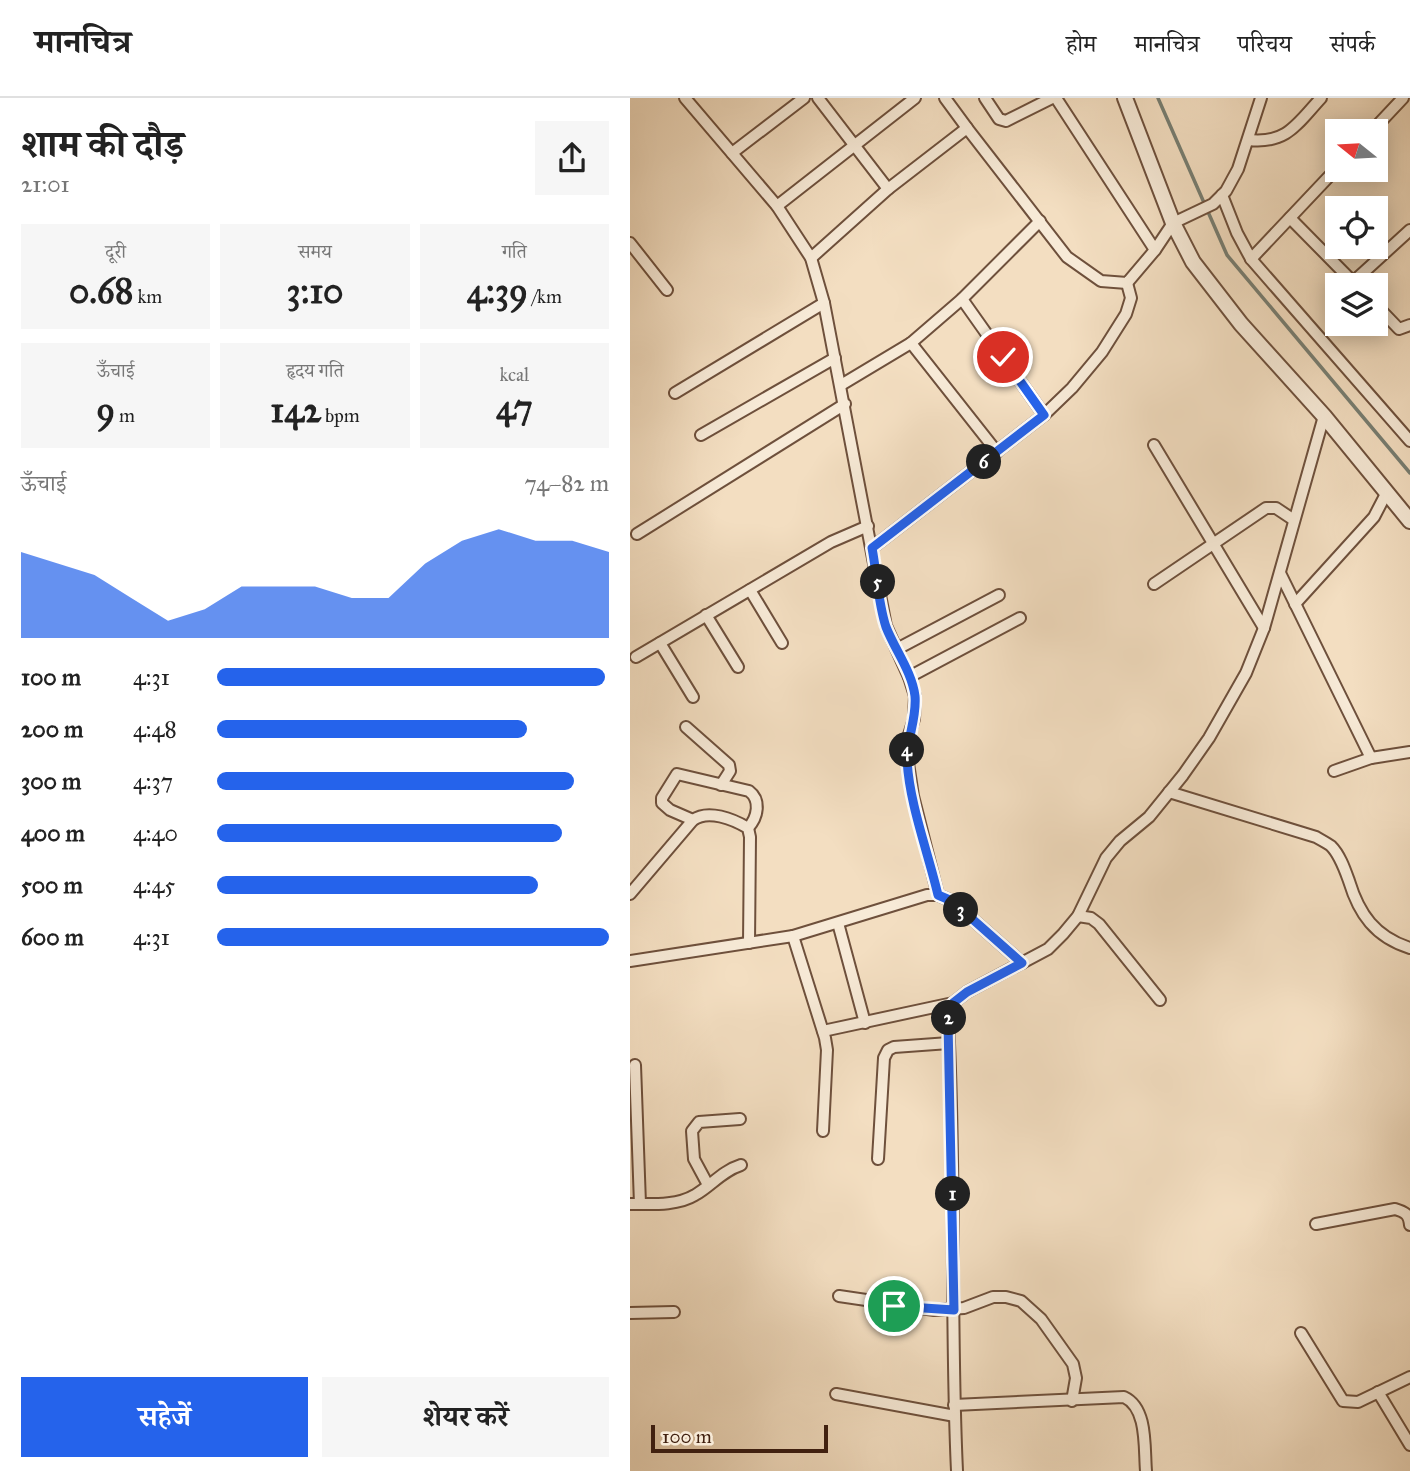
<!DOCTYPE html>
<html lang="hi">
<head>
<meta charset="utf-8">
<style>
	body { margin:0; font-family:"IM FELL Great Primer","Noto Serif Devanagari",serif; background:#f6f6f6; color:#222; height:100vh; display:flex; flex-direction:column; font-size:26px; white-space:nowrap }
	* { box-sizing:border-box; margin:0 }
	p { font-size:23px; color:#767676 }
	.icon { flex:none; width:38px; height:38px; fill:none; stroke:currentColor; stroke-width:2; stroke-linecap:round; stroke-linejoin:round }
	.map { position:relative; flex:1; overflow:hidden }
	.side { display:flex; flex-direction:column; background:#fff; width:630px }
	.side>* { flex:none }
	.needle { width:46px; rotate:288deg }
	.tools { position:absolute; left:695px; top:21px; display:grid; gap:14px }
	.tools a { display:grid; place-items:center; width:63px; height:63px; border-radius:0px; background:#fff; box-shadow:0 4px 18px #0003; font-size:35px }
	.scale { position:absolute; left:21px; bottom:18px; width:177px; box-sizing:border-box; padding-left:7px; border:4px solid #412110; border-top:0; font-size:19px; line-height:24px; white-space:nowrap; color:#412110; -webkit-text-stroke:5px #f7ead7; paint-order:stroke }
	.pin { position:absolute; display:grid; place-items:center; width:60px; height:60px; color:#fff; margin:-30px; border:4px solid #fff; border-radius:50%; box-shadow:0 2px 7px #0007 }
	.km { position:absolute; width:35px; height:35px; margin:-18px; border-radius:50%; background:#222; color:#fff; font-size:19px; line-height:35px; text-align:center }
	.round { display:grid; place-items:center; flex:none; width:74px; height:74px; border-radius:0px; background:#f6f6f6 }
	.headline { display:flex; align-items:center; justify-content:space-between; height:119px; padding:0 21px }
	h1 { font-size:38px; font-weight:700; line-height:52px }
	.stats { display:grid; grid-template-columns:repeat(3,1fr); gap:10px; height:119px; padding:7px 21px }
	.stats div { display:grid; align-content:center; border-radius:0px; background:#f6f6f6; text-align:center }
	.stats b { font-size:35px; font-weight:700 }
	.stats small { font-size:19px; font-weight:400 }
	.stats p { font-size:19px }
	.chart { height:196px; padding:14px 21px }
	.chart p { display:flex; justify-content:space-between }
	.chart svg { width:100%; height:126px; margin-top:7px; fill:#2563eb; opacity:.7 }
	.button { display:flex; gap:14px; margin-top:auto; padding:14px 21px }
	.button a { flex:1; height:80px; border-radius:0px; background:#2563eb; color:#fff; font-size:28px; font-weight:700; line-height:80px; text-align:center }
	.button a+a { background:#f6f6f6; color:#222 }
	ul { padding:0 21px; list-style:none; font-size:23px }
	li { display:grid; grid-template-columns:112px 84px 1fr; align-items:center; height:52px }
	li i { height:18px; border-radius:9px; background:#2563eb }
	header { display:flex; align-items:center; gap:42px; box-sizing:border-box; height:98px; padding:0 35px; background:#fff; border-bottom:2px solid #e0e0e0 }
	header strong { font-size:33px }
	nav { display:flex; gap:38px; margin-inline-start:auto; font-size:24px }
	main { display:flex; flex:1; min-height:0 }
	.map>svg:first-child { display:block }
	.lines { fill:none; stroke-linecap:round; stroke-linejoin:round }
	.stream { stroke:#777e72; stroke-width:3.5 }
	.minor-casing { stroke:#6e503c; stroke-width:14 }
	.tertiary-casing { stroke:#6e503c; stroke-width:18 }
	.minor { stroke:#f7ead7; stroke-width:10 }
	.tertiary { stroke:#f7ead7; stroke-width:14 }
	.route-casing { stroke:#fff; stroke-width:14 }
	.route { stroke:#2563eb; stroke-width:9 }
</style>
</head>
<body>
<header>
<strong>मानचित्र</strong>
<nav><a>होम</a><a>मानचित्र</a><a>परिचय</a><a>संपर्क</a></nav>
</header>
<main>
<section class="side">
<div class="headline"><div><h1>शाम की दौड़</h1><p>21:01</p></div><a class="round"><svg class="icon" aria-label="share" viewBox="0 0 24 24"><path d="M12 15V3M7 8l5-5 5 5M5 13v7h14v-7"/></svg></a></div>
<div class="stats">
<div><p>दूरी</p><b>0.68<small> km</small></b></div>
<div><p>समय</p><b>3:10</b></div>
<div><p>गति</p><b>4:39<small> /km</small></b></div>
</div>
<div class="stats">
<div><p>ऊँचाई</p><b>9<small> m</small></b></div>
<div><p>हृदय गति</p><b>142<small> bpm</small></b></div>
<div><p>kcal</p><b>47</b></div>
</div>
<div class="chart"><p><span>ऊँचाई</span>74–82 m</p>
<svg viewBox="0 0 160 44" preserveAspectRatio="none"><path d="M0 44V14L10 18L20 22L30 30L40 38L50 34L60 26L70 26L80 26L90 30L100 30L110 18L120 10L130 6L140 10L150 10L160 14V44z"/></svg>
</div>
<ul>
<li><b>100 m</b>4:31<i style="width:99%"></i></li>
<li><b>200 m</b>4:48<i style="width:79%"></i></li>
<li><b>300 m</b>4:37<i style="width:91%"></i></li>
<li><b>400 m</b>4:40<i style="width:88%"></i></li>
<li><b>500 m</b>4:45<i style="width:82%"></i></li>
<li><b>600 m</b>4:31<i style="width:100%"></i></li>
</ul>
<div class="button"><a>सहेजें</a><a>शेयर करें</a></div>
</section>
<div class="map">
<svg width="780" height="1373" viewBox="0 0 780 1373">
	<rect width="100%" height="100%" fill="#f3dec1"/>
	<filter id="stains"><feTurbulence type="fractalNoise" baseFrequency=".00286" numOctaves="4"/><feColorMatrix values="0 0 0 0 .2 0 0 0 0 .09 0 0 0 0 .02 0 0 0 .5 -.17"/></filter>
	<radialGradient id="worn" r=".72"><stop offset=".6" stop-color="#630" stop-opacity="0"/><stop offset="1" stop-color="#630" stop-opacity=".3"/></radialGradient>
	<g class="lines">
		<polyline class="stream" points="528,0 597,157 780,375"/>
		<defs>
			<g id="minor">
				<polyline points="55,0 147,108 181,160 194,205 256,528 279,579 285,598 284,621 277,643 278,665 283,698 308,797"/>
				<polyline points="188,0 258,91"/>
				<polyline points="315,0 337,30"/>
				<polyline points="355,0 369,21 376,23 422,0"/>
				<polyline points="426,0 525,152"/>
				<polyline points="742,33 773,0"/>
				<path d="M619,42C657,46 667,26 691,0"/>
				<polyline points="102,55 174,0"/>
				<polyline points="592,97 607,135 621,161 780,343"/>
				<polyline points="147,108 285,0"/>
				<polyline points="660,120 726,187"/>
				<polyline points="0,145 37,192"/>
				<polyline points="181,160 258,91 337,30 437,159 471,183 497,185 525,152 543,125 583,106 596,93 608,71 631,0"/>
				<polyline points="621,161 707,70"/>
				<polyline points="723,184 780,132"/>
				<polyline points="332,201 414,317"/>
				<polyline points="746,207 769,231 780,227"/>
				<polyline points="281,245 367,354"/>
				<polyline points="211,287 281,245 332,201 410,123"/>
				<polyline points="45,295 194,205"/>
				<polyline points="71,337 205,260"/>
				<polyline points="524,347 634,530"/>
				<polyline points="7,436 215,306"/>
				<polyline points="242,450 414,317 442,290 472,254 496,216 501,200 497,185"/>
				<polyline points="650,475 741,660"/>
				<polyline points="524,486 636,410 646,410 664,422"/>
				<polyline points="120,492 152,545"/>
				<polyline points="665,506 744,419 757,394"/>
				<polyline points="76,517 108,569"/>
				<polyline points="30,545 63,599"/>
				<polyline points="267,551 369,497"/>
				<polyline points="6,559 201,444 238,428"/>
				<polyline points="279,579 390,520"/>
				<polyline points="56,629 99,667 100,673 91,687"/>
				<polyline points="704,673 741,660 780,654"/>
				<path d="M539,694L686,739C691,742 697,745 701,748C710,757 715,772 719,783C729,816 745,839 780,850"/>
				<path d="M63,722L40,712L32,705V700L47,676L119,693C131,702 128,719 118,730"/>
				<path d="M0,796L63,722C78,711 103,721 118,730L120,739L119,845"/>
				<polyline points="448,818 461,820 469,826 530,902"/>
				<polyline points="208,825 235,925"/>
				<polyline points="163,838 195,940 197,952 193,1033"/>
				<polyline points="0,863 163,838 297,797 308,797 322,803 392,865"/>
				<polyline points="193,933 323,905"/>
				<polyline points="5,967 10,1106"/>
				<polyline points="248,1061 254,960 258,952 264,949 319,945"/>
				<polyline points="78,1087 64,1061 62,1033 69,1024 110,1021"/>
				<path d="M0,1106C21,1106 47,1108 65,1097C81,1088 92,1073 111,1067"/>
				<path d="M686,1126L765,1111C775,1114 779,1116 780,1127"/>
				<polyline points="209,1198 304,1212 334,1210 363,1199 376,1199 391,1203 411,1221 443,1266 446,1280 442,1303"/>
				<polyline points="0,1215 44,1214"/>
				<polyline points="671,1235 713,1303 728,1304 780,1279"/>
				<polyline points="748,1294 780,1347"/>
				<polyline points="206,1296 325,1318"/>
				<path d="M324,1307L494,1299C518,1310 514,1350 516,1373"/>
				<path d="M327,1373C320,1224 326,1074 318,924L323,905L337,894L418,851L433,836L448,818L476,760L490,743L519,719L553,677L579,640L616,575L634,530L694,318"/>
			</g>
			<polyline id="tertiary" points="495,0 543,125 563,164 611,226 694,318 780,423"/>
		</defs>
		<use href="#minor" class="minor-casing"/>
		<use href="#tertiary" class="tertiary-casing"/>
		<use href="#minor" class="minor"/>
		<use href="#tertiary" class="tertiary"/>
	</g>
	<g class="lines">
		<defs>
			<path id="route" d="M264,1208L324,1212L318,924L323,905L337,894L392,865L322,803L308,797C298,754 279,705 277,661C277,640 287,620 285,598C282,574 265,552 256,529C248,505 247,476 242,450L414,317L373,259"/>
		</defs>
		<use href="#route" class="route-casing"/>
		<use href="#route" class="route"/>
	</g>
	<rect width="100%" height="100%" filter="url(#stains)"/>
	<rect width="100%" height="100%" fill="url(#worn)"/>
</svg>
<div class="tools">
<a><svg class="needle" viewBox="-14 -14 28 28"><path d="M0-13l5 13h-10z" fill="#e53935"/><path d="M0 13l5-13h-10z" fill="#767676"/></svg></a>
<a><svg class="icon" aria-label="locate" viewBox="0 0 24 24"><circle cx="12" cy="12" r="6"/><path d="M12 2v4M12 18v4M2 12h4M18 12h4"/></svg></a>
<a><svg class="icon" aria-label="layers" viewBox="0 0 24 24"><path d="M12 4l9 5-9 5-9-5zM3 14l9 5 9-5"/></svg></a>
</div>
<div class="scale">100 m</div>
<div class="pin" style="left:264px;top:1208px;background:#1e9e55"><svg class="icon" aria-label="arrive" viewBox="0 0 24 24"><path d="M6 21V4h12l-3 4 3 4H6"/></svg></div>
<div class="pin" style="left:373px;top:259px;background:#d93025"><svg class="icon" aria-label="check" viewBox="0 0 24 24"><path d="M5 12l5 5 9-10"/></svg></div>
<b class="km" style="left:323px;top:1096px">1</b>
<b class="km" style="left:319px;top:920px">2</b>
<b class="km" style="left:331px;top:812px">3</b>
<b class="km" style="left:277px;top:652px">4</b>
<b class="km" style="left:248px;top:484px">5</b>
<b class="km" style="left:354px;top:364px">6</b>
</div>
</main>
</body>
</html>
